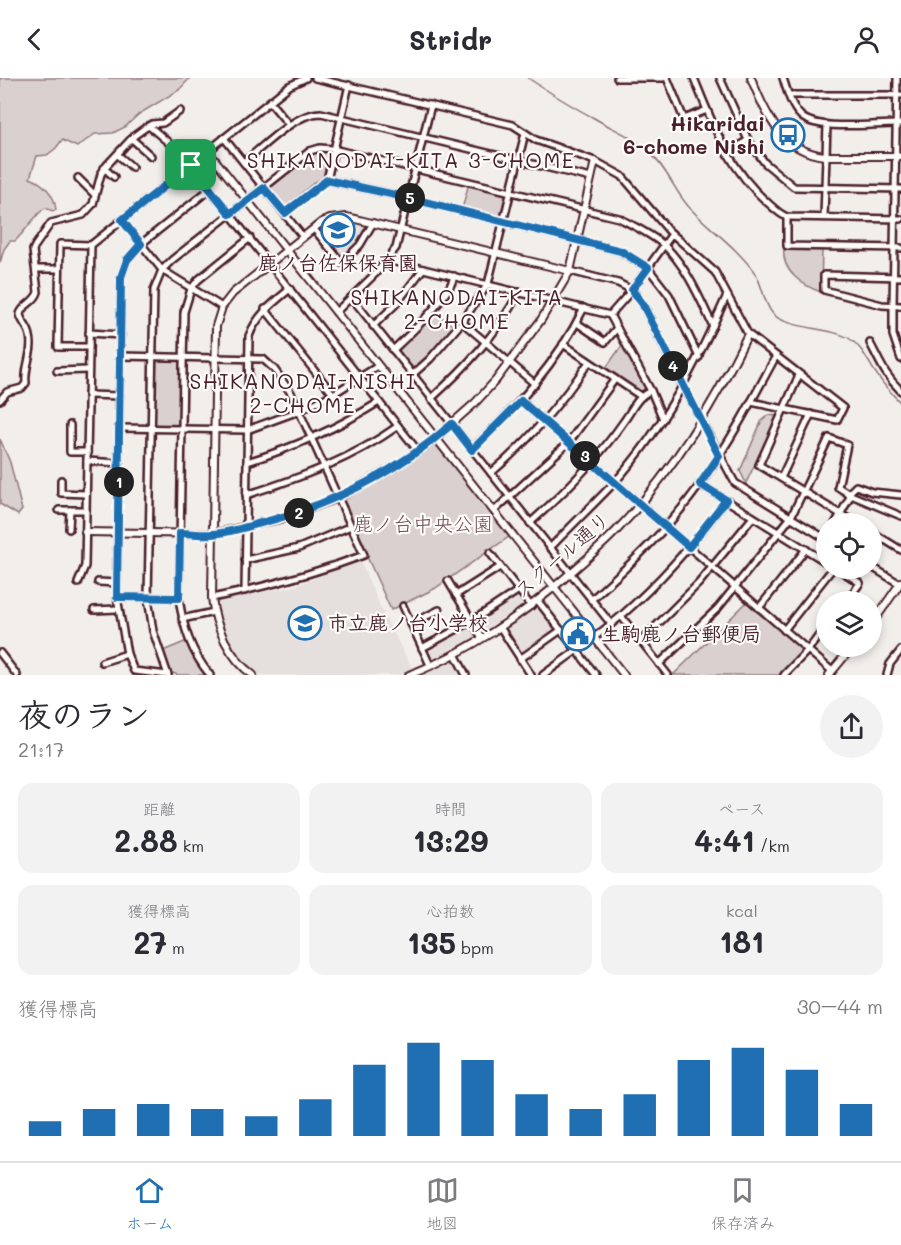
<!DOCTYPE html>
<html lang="ja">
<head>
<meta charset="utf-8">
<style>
	body { margin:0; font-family:Mali,"Klee One",sans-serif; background:#f2f2f3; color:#2b2b33; height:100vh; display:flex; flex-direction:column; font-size:22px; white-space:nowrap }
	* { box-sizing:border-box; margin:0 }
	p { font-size:20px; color:#7c7c81 }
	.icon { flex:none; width:33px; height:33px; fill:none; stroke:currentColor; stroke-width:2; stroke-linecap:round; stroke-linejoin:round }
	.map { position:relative; height:597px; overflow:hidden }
	.panel { display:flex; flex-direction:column; background:#fff; flex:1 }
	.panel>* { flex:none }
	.fabs { position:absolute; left:816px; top:435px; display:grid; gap:12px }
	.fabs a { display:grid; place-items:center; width:66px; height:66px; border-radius:50%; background:#fff; box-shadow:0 3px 9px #0003; font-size:30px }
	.pin { position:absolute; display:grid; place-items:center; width:51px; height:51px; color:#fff; margin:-26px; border-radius:12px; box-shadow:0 3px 9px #0006 }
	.km { position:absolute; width:30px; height:30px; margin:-15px; border-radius:50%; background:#222; color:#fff; font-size:16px; line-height:30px; text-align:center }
	.round { display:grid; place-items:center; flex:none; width:63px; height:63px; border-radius:32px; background:#f2f2f3 }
	.summary { display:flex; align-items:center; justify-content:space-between; height:102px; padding:0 18px }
	h1 { font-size:33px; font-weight:700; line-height:45px }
	.figures { display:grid; grid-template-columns:repeat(3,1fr); gap:9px; height:102px; padding:6px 18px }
	.figures div { display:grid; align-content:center; border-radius:15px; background:#f2f2f3; text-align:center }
	.figures b { font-size:30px; font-weight:700 }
	.figures small { font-size:16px; font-weight:400 }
	.figures p { font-size:16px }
	.chart { height:168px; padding:12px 18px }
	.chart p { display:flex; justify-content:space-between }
	.chart svg { width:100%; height:108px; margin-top:6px; stroke:#1f6fb2; stroke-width:6 }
	header { display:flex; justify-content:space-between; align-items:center; height:78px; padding:0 18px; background:#fff; font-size:27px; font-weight:700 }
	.dock { display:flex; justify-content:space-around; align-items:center; height:84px; border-top:2px solid #e1e1e2; background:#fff; font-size:16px; color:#7c7c81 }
	.dock a { display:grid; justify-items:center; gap:3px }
	.dock .selected { color:#1f6fb2 }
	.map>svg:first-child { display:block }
	.built { fill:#e5dfdd }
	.green { fill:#d9d0cf; stroke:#92787d; stroke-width:1.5 }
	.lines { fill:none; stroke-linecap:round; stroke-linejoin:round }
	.stream { stroke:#8b6f75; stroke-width:1.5 }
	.minor-casing { stroke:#4a1f2b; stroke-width:10 }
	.tertiary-casing { stroke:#4a1f2b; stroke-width:10 }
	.minor { stroke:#fdfcf7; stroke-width:5 }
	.tertiary { stroke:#fdfcf7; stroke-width:6 }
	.route-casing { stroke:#fff; stroke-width:12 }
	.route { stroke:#1f6fb2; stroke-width:8 }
	.labels { text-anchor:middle; stroke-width:4.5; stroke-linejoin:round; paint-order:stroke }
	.poi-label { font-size:20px; font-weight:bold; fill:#4a1f2b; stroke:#fdfcf7; text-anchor:start }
	.park-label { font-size:20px; fill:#6e4b54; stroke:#fdfcf7 }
	.street-label { font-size:20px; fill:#4a1f2b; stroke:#fdfcf7 }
	.neighbourhood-label { font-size:21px; letter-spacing:1.5px; fill:#4a1f2b; stroke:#fdfcf7 }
</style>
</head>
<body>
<header><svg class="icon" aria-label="back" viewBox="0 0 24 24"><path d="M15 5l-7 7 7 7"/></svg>Stridr<svg class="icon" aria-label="person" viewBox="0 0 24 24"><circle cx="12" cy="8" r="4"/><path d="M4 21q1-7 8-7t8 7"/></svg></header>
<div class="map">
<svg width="901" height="597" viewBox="0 0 901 597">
	<rect width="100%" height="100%" fill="#f2efeb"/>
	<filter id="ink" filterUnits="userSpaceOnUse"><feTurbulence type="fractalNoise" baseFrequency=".0167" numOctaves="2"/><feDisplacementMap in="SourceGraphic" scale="12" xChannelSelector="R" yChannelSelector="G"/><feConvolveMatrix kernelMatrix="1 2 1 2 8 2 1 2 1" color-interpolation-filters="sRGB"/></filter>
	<g filter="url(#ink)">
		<g class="built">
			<polygon points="339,143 368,149 357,166 345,180 341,181 321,154 321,151 327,147"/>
			<polygon points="360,483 384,537 413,592 400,597 257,597 240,581 227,561 223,551 219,536 218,523 292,509"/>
			<polygon points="516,517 520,517 525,524 523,527 484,552 480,553 476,546 477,542"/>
			<polygon points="535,529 539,529 555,550 555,554 521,577 505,552 506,549"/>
			<polygon points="469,547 472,548 476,555 474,559 432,581 429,580 426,573 427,570"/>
			<polygon points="452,580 456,582 464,597 415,597"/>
		</g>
		<g class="green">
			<path d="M0,0H190L179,12L139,36L125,49L113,55L95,56L77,69L62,62L56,70L47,77L37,78L30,100C44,105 55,117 56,132L53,133L45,130C35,137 26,153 15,163H10L4,171L0,185Z"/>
			<polygon points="321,72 330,74 325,103 285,132 269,111 311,77"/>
			<polygon points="469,105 508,114 502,141 462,131"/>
			<path d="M784,171H822L821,214C803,208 781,193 784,171Z"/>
			<polygon points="435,234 455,249 431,277 415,292 412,293 399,275 399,272"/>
			<polygon points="623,266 646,307 643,313 638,314 605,291"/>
			<polygon points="154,281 182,281 180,349 154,349"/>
			<polygon points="768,337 777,338 777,340 746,405 740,393 762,342"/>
			<polygon points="0,361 10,384 22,432 18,437 0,426"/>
			<polygon points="435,366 438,367 510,458 434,511 391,532 341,421 387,399"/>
			<polygon points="748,523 802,570 802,575 782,597 673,597"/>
			<polygon points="187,563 196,585 206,597 178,597 170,594 163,573"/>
		</g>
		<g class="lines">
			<path class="stream" d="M528,0C549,14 571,28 594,40C612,51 633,58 648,73C666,89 673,110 688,128C709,151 736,168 755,195C763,207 763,225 773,236C787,251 832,249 850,261C864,270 870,289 880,301C886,310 894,318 901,325"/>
			<defs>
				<g id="minor">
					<polyline points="315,0 513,47 536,62 595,83 622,98 669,153 715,194 748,256 843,330 837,342 751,324"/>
					<polyline points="617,0 663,0"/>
					<polyline points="667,0 684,41 707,32"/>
					<path d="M694,0C713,47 728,90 768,125C774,130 779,136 787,139L901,141"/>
					<polyline points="720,0 748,62 765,85 794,109 901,111"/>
					<path d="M783,0C787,12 791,29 801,38C818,54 877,45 901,46"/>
					<polyline points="897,0 893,228 893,257 901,281"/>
					<polyline points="789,17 901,17"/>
					<polyline points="270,24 289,47"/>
					<polyline points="149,48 169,65"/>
					<polyline points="224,60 303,159"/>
					<polyline points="132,61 151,78"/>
					<polyline points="727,76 748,62"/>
					<polyline points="118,77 132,89"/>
					<path d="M244,84C264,68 295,35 321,35L591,100"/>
					<polyline points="191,87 418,373"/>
					<polyline points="104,90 114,99"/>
					<polyline points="78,100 95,117"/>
					<polyline points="327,102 349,7"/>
					<polyline points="285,135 317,108 327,102 409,120 620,173 648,190 669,217 699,279"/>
					<polyline points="787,139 787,168 901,170"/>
					<polyline points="824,139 827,47"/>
					<polyline points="122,142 162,192 222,229"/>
					<polyline points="314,151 342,185 360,167 373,145"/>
					<polyline points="387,182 610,237 651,313 663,341"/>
					<polyline points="36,191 59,191"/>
					<polyline points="570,193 618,205 632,212 642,225 683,308 735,405 826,461"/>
					<polyline points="901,199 824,197 824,212 882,227 901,228"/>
					<polyline points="352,220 611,546"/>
					<polyline points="265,231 333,316"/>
					<polyline points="336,234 376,195 396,170 431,27"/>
					<polyline points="610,237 632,212 672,156"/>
					<polyline points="462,244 535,306"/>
					<polyline points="577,245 605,264 617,250"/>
					<polyline points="373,248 396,226 423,191"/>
					<polyline points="89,255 121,257"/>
					<path d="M870,265C881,286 884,296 901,313"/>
					<polyline points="563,266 639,317"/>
					<polyline points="89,269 58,269 60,166 91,167 289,8 306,0"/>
					<path d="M393,272C409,257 450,219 454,198"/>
					<path d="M121,278L263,281L274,291L291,315L364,477C313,496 265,509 212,520"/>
					<polyline points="57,293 88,292"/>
					<polyline points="412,297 430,281 462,244 488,206 525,55"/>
					<polyline points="799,297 759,387 857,446"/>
					<polyline points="88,317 120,318"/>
					<path d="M431,321C466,289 497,256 519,214"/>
					<path d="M0,322L7,314L22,310L26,305C24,288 34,274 30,258C29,249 21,244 20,236C23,226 35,225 38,214L33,172L35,168L51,145L83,137L93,126L101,96L107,87L134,58L145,50L152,46L163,45L180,33"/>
					<polyline points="521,323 832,593"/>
					<polyline points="70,347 70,374 87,374"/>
					<polyline points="119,350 247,352 299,333 333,316 378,288"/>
					<path d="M472,371C516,330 557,285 584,230"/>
					<polyline points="87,383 119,385"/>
					<path d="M247,384C296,369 336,351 379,324"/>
					<path d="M491,395C529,363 561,325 589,284"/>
					<polyline points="781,400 811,336"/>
					<polyline points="61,402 61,415 86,416"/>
					<polyline points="700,406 826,484"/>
					<polyline points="848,416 856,408 872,414 901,417"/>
					<path d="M246,417C300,400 352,381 398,348"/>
					<polyline points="59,432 86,432"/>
					<polyline points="494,433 569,364 615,301"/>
					<path d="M530,445C565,414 598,381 624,343C633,331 637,318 651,313"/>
					<polyline points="835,446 851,417"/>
					<polyline points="69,451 70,432"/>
					<polyline points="872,454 901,472"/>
					<path d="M550,470C571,448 593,427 614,405C664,350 697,284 727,217"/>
					<polyline points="490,475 531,528"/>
					<polyline points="245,482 299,470 351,448"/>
					<polyline points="872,489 900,506"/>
					<polyline points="837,490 860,505 846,524"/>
					<polyline points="448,503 482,560"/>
					<polyline points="98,504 117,505"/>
					<polyline points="78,505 85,488 91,167"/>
					<path d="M245,513L249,258C257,237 273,225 290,211"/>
					<polyline points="456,517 500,489"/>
					<polyline points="117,519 179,520"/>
					<path d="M591,522C631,486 670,449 701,405C730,364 753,321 776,278"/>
					<polyline points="538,523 596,597"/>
					<polyline points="403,528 430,587"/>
					<polyline points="759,530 806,471"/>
					<polyline points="94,532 118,531"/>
					<polyline points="621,538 668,597"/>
					<polyline points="182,541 214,534"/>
					<polyline points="411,546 439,532"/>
					<polyline points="500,549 531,597"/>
					<polyline points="784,552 833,490"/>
					<polyline points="641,563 699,505 753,439"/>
					<polyline points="422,570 472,543 519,512"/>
					<polyline points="0,575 17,597"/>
					<polyline points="455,576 466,597"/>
					<polyline points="520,581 561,552"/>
					<polyline points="102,584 127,576"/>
					<polyline points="659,586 718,530 791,439 829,360 847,367 838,409 851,417 901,438"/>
					<path d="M168,597L153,553L148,520L154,212L162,192L172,182L310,73L320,70L333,71L619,140C634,148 651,156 664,167C687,189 700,221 713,248"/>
					<polyline points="168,597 134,593 127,576 117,519 121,199 127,182 141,166 210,111"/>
					<path d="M210,597C191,574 183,549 179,520L184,234L191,211L198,202L250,160"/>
					<path d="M543,597C569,578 596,559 621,538C660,504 695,464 726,422"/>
					<polyline points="784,597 808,572 826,548"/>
					<polyline points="887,597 890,586 901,572"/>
				</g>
				<g id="tertiary">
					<path d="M751,0C766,36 781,73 825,78H901"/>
					<polyline points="208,73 624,597"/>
					<polyline points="85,454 213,456 284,440 338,420 396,388 431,364 475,325 496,302 541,242 570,193 595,83"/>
					<polyline points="872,546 901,504"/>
					<path d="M253,597C229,580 215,548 212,520L216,248L222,229L233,215L322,144L330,141L347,139L570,193"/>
					<path d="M409,597C461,577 510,545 553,510C575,491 597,473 617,452C672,395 714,326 748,256"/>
					<polyline points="829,597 853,568"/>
				</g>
			</defs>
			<use href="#minor" class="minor-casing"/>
			<use href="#tertiary" class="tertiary-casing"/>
			<use href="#minor" class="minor"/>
			<use href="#tertiary" class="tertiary"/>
		</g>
	</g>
	<g class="lines" filter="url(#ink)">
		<defs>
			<path id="route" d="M191,87L230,136L264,110L285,135L327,102L409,120L621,173L648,190L632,212L642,225L719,378L700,406L726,422L689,469L521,323L472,372L452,346C396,395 329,428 257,446C243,450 227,455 212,456C202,457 191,455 180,455L179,520L117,519L121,199L127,182L141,166L122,142Z"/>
		</defs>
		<use href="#route" class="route-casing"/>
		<use href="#route" class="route"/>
	</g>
	<defs>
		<symbol id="bus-ring" viewBox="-11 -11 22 22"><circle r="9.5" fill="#fdfcf7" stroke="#1f6fb2" stroke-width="1.5"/><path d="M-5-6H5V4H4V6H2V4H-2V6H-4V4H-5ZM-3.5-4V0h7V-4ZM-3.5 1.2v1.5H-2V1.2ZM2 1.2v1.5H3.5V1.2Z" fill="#1f6fb2"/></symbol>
		<symbol id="school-ring" viewBox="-11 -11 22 22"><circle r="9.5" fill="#fdfcf7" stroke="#1f6fb2" stroke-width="1.5"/><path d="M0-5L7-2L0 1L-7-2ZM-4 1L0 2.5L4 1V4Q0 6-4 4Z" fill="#1f6fb2"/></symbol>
		<symbol id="civic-ring" viewBox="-11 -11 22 22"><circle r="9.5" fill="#fdfcf7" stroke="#1f6fb2" stroke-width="1.5"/><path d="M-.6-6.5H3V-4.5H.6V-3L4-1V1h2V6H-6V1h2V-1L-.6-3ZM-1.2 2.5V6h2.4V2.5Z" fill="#1f6fb2"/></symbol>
	</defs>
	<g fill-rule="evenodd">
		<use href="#bus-ring" x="769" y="38" width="38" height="38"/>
		<use href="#school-ring" x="319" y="133" width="38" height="38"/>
		<use href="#school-ring" x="286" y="526" width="38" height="38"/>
		<use href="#civic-ring" x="559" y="537" width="38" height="38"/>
	</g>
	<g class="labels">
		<g class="poi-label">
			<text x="765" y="53" text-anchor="end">Hikaridai<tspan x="765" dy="23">6-chome Nishi</tspan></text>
			<text x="338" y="192" text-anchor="middle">鹿ノ台佐保保育園</text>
			<text x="328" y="552">市立鹿ノ台小学校</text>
			<text x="601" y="563">生駒鹿ノ台郵便局</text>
		</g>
		<g class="park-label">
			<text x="423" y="453">鹿ノ台中央公園</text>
		</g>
		<g class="street-label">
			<text transform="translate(562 477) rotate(-41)" y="7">スクール通り</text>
		</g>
		<g class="neighbourhood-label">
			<text x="411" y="90">SHIKANODAI-KITA 3-CHOME</text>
			<text x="457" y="227">SHIKANODAI-KITA<tspan x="457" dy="24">2-CHOME</tspan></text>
			<text x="303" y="311">SHIKANODAI-NISHI<tspan x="303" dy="24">2-CHOME</tspan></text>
		</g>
	</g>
</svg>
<div class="fabs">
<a><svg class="icon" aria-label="locate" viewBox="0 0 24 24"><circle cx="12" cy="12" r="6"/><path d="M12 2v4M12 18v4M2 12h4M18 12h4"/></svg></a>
<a><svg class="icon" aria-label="layers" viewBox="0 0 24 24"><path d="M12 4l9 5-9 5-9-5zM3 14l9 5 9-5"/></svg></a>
</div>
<div class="pin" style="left:191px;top:87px;background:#1e9e55"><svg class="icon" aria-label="arrive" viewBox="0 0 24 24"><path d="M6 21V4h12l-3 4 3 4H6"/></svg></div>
<b class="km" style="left:119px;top:404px">1</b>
<b class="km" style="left:299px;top:435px">2</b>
<b class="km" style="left:585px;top:378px">3</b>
<b class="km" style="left:673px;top:288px">4</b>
<b class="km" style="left:410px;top:120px">5</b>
</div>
<section class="panel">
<div class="summary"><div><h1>夜のラン</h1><p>21:17</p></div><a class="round"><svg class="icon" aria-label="share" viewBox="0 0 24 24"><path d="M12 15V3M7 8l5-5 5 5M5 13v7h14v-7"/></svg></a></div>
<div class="figures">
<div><p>距離</p><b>2.88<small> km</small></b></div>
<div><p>時間</p><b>13:29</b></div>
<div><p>ペース</p><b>4:41<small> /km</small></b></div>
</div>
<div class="figures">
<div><p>獲得標高</p><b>27<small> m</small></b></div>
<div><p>心拍数</p><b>135<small> bpm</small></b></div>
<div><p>kcal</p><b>181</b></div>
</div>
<div class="chart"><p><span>獲得標高</span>30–44 m</p>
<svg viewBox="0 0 160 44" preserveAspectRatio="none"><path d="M5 44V38M15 44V33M25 44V31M35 44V33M45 44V36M55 44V29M65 44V15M75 44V6M85 44V13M95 44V27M105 44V33M115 44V27M125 44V13M135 44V8M145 44V17M155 44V31"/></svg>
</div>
</section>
<nav class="dock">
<a class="selected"><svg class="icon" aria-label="home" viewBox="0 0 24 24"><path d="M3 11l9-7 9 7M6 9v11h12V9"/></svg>ホーム</a>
<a><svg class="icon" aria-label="map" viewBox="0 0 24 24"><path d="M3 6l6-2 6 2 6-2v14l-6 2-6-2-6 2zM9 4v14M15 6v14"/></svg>地図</a>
<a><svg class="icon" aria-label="saved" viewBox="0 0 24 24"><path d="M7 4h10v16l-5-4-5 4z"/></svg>保存済み</a>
</nav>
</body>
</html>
